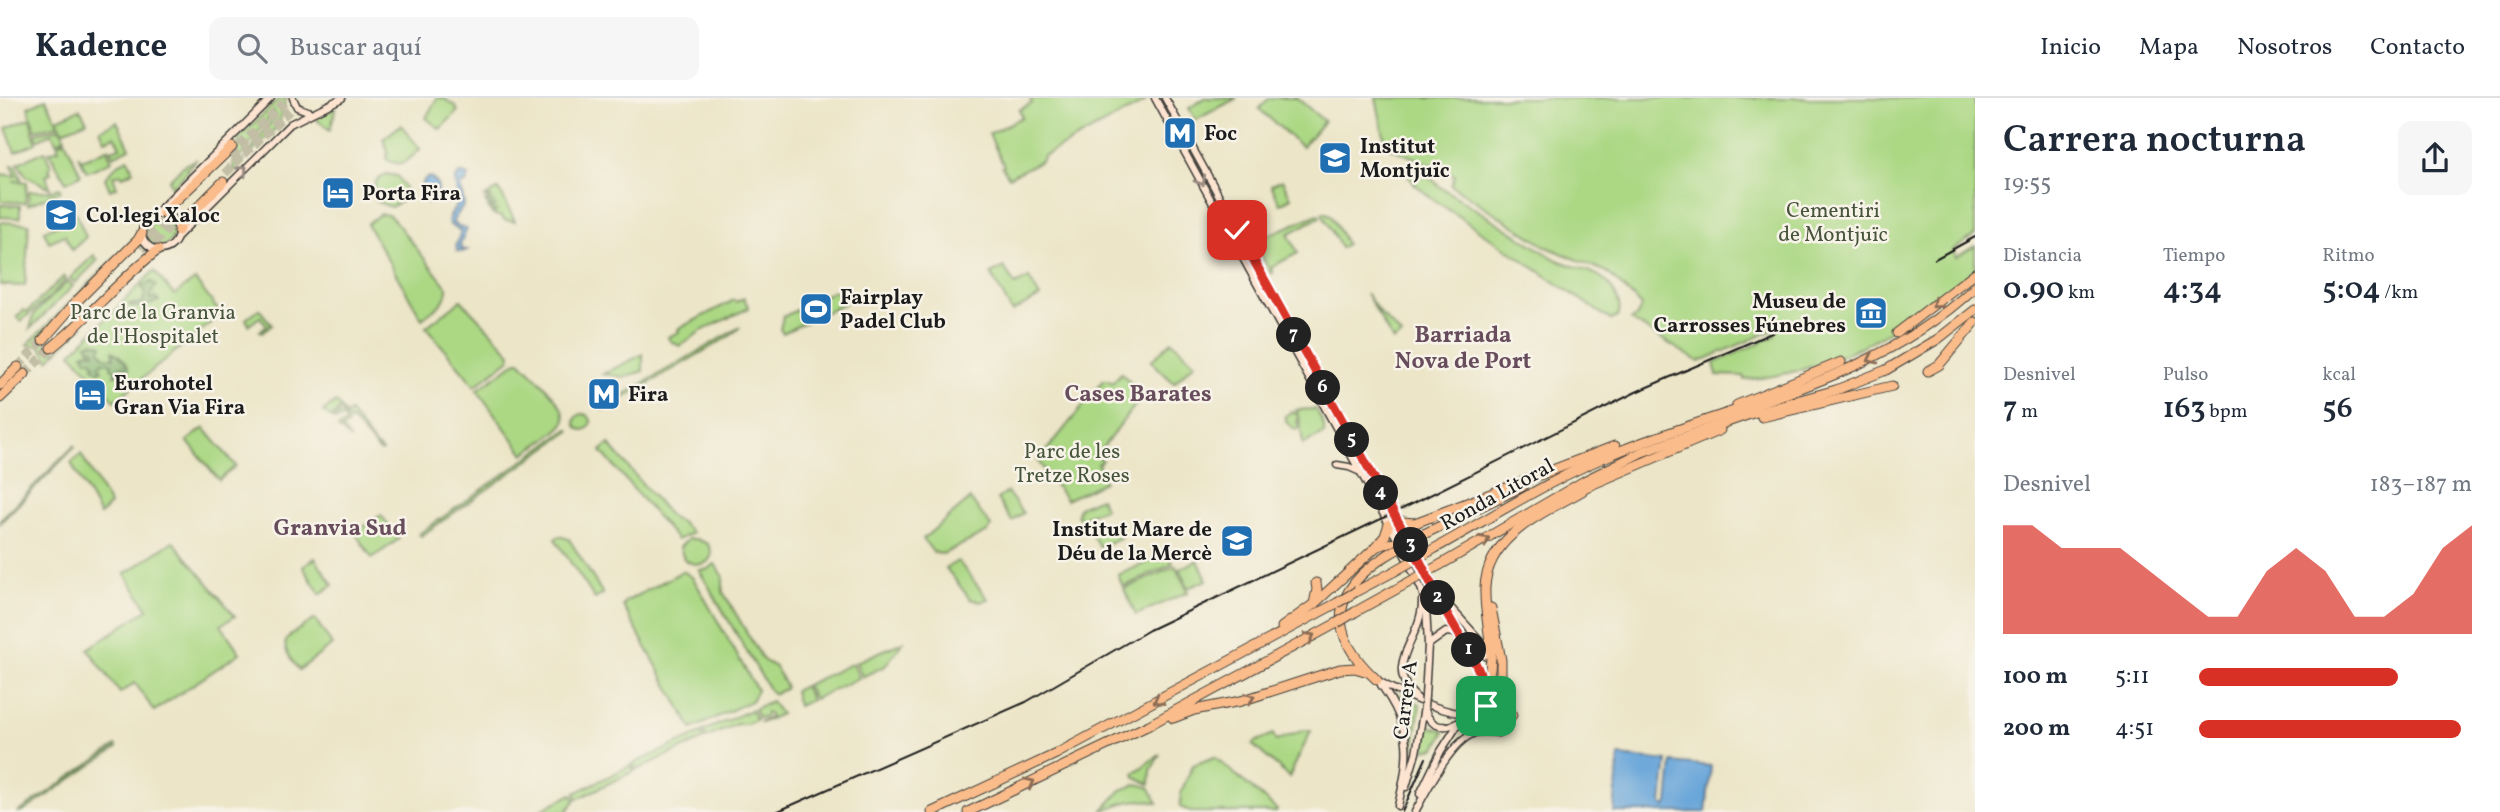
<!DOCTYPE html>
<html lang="es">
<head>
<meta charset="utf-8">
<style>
	body { margin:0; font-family:Vollkorn,serif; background:#f6f6f7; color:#1f2937; height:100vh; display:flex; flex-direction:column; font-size:26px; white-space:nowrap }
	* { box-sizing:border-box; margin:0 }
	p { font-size:23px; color:#747a83 }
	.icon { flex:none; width:38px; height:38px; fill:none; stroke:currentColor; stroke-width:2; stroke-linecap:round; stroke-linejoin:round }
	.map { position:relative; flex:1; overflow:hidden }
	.details { display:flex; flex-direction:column; background:#fff; width:525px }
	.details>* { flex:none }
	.pin { position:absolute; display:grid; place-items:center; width:60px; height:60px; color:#fff; margin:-30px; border-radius:14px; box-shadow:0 4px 10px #0006 }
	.km { position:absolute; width:35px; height:35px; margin:-18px; border-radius:50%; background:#222; color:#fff; font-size:19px; line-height:35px; text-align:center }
	.round { display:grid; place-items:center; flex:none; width:74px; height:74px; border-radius:14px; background:#f6f6f7 }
	.overview { display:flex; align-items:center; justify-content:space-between; height:119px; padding:0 28px }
	h1 { font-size:38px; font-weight:600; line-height:52px }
	.stats { display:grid; grid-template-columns:repeat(3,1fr); gap:10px; height:119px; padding:7px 28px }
	.stats div { display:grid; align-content:center }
	.stats b { font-size:30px; font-weight:600 }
	.stats small { font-size:19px; font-weight:400 }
	.stats p { font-size:19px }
	.chart { height:196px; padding:14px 28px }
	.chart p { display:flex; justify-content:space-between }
	.chart svg { width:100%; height:126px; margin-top:7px; fill:#d93025; opacity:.7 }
	ul { padding:0 28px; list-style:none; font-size:23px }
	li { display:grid; grid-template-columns:112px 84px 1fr; align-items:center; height:52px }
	li i { height:18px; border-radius:9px; background:#d93025 }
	header { display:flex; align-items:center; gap:42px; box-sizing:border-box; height:98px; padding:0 35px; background:#fff; border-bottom:2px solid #e0e1e3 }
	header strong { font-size:33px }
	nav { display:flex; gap:38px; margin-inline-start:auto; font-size:24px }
	.search { width:490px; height:63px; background:#f6f6f7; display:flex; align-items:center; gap:18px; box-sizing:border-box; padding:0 24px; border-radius:14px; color:#747a83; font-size:26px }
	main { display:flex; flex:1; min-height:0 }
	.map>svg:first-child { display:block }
	.green { fill:#acd884; stroke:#647a50; stroke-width:2 }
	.forest { fill:#89b872; stroke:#526a47; stroke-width:2 }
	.water { fill:#67a5d9; stroke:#42607a; stroke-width:2 }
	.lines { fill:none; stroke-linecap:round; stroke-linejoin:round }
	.highway-tunnel { stroke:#c2bda5; stroke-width:9; stroke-dasharray:9 4.5; stroke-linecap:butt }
	.secondary-casing { stroke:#3b3a36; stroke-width:9 }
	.highway-casing { stroke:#3b3a36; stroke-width:11 }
	.secondary { stroke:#fde4d1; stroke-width:6 }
	.highway { stroke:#fabc8b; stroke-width:9 }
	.rail { stroke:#1c1c1c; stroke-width:2 }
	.secondary-bridge-casing { stroke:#3b3a36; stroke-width:9; stroke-linecap:butt }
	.highway-bridge-casing { stroke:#3b3a36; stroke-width:11; stroke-linecap:butt }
	.secondary-bridge { stroke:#fde4d1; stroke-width:6 }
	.highway-bridge { stroke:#fabc8b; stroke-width:9 }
	.oneway { stroke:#988a80 }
	.oneway2 { stroke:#8b6c54 }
	.route-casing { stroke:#fff; stroke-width:14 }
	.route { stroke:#d93025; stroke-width:9 }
	.labels { text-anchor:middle; stroke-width:5; stroke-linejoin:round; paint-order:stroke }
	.poi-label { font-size:21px; font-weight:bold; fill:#1c1c1c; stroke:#f7f3e8; text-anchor:start }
	.park-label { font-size:21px; fill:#47543b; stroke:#f7f3e8 }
	.street-label { font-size:21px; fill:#1c1c1c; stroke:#f7f3e8 }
	.neighbourhood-label { font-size:23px; font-weight:bold; fill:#684d5d; stroke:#f7f3e8 }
</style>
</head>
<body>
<header>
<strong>Kadence</strong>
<div class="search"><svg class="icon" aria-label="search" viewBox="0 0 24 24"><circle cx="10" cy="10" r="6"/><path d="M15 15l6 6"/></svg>Buscar aquí</div>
<nav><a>Inicio</a><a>Mapa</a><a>Nosotros</a><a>Contacto</a></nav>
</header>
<main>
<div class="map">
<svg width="1975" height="714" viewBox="0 0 1975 714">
	<rect width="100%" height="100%" fill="#f7f3e8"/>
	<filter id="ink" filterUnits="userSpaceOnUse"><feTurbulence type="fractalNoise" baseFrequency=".0143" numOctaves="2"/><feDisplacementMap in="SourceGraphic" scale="14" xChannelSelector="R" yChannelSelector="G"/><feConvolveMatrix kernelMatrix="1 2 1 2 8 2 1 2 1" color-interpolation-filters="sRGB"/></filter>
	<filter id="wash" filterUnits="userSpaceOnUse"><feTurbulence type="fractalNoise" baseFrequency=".00686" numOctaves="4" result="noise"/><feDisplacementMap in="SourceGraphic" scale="28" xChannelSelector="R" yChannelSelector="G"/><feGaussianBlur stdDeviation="1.57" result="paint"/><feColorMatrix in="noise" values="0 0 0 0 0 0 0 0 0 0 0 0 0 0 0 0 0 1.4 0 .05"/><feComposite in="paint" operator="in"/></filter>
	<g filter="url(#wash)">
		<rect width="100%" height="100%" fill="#ece5c7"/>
		<g class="green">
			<polygon points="280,0 286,0 279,27 242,65 274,19 273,14 239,61 240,67 231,76 240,39"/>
			<polygon points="437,0 443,0 457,9 456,12 458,13 440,31 426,20"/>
			<polygon points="1030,0 1143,0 1145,4 1044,58 1041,63 1009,79 1002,69 1004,68 989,36 1022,19 1019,12 1032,5"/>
			<polygon points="1205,0 1237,0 1196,22 1189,10"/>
			<polygon points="1269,0 1297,0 1324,23 1302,49 1259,11"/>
			<path d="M1376,0H1975V137L1953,152L1956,159L1975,148V172C1901,229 1841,273 1744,282V278L1717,277L1714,265L1775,238L1773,232L1699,264L1631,222L1636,219L1642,208L1607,174L1547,149L1451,87L1455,77L1386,48Z"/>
			<polygon points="46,1 59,27 35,32 28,9"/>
			<polygon points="336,10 330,32 317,22 318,18"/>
			<polygon points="80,11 87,23 63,33 57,21"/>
			<polygon points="30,20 36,45 15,54 6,30"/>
			<polygon points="117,23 130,50 113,58 110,51 112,52 120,49 115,38 105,42 100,32"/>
			<path d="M401,27L420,51C409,62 401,71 386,61L388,54L383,41Z"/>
			<polygon points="60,30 65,40 56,44 52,35 37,42 36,35"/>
			<polygon points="65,42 81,77 66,84 49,54 59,51 57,46"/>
			<polygon points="107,51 112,63 87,74 78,57 82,62"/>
			<polygon points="45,53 51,69 49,71 51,75 46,77 50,90 26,78 18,65"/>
			<polygon points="128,61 133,73 123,78 121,76 113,78 117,89 110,92 105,80 118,66"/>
			<polygon points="197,61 187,71 188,73 172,89 169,82 184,67"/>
			<polygon points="12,67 16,68 22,83 13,83 27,84 25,105 0,103 0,76 16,78"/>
			<path d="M1406,67L1432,81L1439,88L1557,162C1580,172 1605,172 1616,198C1620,206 1621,212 1618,219L1611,222L1430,99L1415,86L1402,70Z"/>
			<polygon points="386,76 397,78 405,90 402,103 391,109 377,104 372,94 376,83"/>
			<polygon points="1282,82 1291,100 1280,106 1271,87"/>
			<polygon points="60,90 61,93 28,107 29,93 50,93"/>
			<polygon points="499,91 515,123 504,122 502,119 492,116 498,112 491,114 490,113 497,108 489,111 488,110 495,105 488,108 487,106 493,102 486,105 485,103 492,99 483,100"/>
			<polygon points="0,107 20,108 20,120 0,119"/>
			<polygon points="1324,114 1331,117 1346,146 1341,150 1322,115"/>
			<polygon points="76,115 86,139 72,152 65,137 49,144 44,133 68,122 68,119"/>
			<path d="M380,116L388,117L394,122L447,189C448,205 433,212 422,221L367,126Z"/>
			<polygon points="1318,116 1320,119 1288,136 1298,155 1271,169 1273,175 1271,176 1257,149 1259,141"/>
			<circle cx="160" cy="135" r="13"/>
			<polygon points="0,124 29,126 25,188 0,187"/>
			<polygon points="133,142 40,239 55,254 84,227 49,262 40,248 27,247"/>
			<polygon points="94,157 98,162 75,185 70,180"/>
			<polygon points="1004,169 1015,187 1029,180 1040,199 1012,214 991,176"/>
			<polygon points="154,173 174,197 195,182 221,216 115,303 71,255"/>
			<polygon points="64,178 66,181 51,198 21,223 17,219 24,212 27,214"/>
			<polygon points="68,183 73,188 30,231 34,216"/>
			<polygon points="833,193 840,195 845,205 783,235 780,231 783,219"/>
			<polygon points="1366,195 1378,213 1402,238 1393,243"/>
			<polygon points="744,200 749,210 701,233 680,248 670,243 668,239 679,234 678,231 734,202 736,204"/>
			<polygon points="461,202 511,255 510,261 475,288 426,229"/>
			<polygon points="259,211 272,227 262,235 260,233 267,228 260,219 249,227 246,221"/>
			<polygon points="740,229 730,238 603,312 601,310"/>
			<polygon points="1172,243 1195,265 1174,285 1151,263"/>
			<polygon points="643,256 643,273 624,279 603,276"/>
			<path d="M517,263H520C531,275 571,309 564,325C559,334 533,349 524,356L477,292Z"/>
			<polygon points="1121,275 1143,297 1097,357 1102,362 1098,366 1104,384 1066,402 1038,363 1104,282 1108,282 1112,285"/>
			<polygon points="336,304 346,317 350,314 375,347 383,354 379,353 352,322 350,323 341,312 339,312 334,318 331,318 336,320 338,316 343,316 348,326 342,331 351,342 338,330 347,324 342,319 336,323 323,314"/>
			<polygon points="1316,311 1324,327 1324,336 1303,346 1299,318 1297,325 1299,329 1296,332 1287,325 1285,318 1292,314 1298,317 1296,312"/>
			<circle cx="583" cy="324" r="8"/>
			<polygon points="204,330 236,368 219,382 187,343"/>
			<polygon points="568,331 570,333 421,438 419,436"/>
			<polygon points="609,346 671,420 681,424 692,435 677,442 601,353"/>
			<polygon points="74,348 75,349 0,425 0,422"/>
			<polygon points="81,356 110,407 100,417 71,365"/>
			<polygon points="1007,394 1023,415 1012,423 997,401"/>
			<polygon points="1100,400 1105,410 1080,421 1077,417 1079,409"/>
			<polygon points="970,401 991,428 988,434 943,456 933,454 923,441"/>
			<polygon points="381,417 399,441 372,460 355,435"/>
			<polygon points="1114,425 1121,439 1100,449 1091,436"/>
			<polygon points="559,438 569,441 603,496 595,501 555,441"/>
			<path d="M688,441H696L708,446L712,455C709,470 694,468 684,461L680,449Z"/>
			<polygon points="173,443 235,518 221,527 240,555 154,613 135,585 120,595 88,551 148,511 125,476"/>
			<polygon points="1168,455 1173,466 1123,489 1118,477"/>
			<polygon points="315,460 333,487 320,496 303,469"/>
			<polygon points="1198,462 1207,482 1188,490 1180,471"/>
			<polygon points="958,463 988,501 982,504 970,501 946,470"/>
			<polygon points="715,466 723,479 723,494 763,562 775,569 786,589 785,591 774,596 770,593 699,472 708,471"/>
			<polygon points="1176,468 1188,494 1136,517 1124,491"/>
			<polygon points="683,473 693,480 757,592 751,603 692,631 623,508 625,504"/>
			<path d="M315,521L332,547L299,572C273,540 287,540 315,521Z"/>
			<polygon points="903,544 885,568 862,579 856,564"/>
			<polygon points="853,565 859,580 814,601 806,587"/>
			<polygon points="804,588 811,602 798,608 794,593"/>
			<path d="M1389,592L1420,606L1411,667C1411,649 1409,628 1401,611C1397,604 1391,598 1389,592Z"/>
			<polygon points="771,603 781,616 761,625 760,623 770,620 770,617 766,614 766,618 758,620 754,611"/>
			<polygon points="751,612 756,622 747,626 737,626 706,640 703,633"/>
			<polygon points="1429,628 1445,633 1436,650 1425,652"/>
			<polygon points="1304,632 1311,633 1289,679 1253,647 1255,644 1273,636 1276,643"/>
			<polygon points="701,635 704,641 636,672 633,666"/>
			<polygon points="116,648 117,650 23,714 19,714"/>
			<polygon points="1160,656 1151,672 1150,686 1135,679 1134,675"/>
			<polygon points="1215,659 1277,712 1276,714 1191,714 1180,709 1181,694 1193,667"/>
			<polygon points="631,667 634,673 577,701 575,695"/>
			<path d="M1137,686L1149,689L1158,705C1137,698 1121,705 1102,713L1121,692Z"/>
			<polygon points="572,696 575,703 566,714 537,714"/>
		</g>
		<g class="forest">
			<polygon points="152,184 156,188 149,199 151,201 155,199 159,203 142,210 130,208 129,206 142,205 146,194 141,188"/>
			<path d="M92,244L102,247L100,253L105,259L114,260L113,253C120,258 127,263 129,272H125L124,268L119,269L118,273L125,274V276L114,277L116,273L111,270L112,266L104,264L99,267L102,271L99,274L93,269L95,267L92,262H87L83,256L90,253L95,255L94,251H90L87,246Z"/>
		</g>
		<g class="water">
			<polygon points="460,75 469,78 466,85 460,87 464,107 453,123 454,126 467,131 460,147 462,151 467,152 462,154 457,153 456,147 461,133 450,127 448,122 458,104 455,82"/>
			<polygon points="430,79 437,85 438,95 434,103 427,105 422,101 420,89 425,81"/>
			<polygon points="1619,658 1667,663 1662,706 1665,709 1668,705 1672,664 1711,668 1706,714 1614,714"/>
		</g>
	</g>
	<g filter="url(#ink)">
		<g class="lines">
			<g class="highway-tunnel">
				<polyline points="230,58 288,0"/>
				<polyline points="225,75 302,0"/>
				<polyline points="138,148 175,113"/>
				<polyline points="145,155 181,118"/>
				<polyline points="18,269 43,242"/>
				<polyline points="25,276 51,250"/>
			</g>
			<defs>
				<g id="secondary">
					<polyline points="293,0 297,9 310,14"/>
					<polyline points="1155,0 1395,437 1421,490 1426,507 1428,547 1425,598"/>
					<polyline points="1165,0 1411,446"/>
					<circle cx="160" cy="134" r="18"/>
					<polyline points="155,116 271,0"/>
					<polyline points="178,138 290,26 342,0"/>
					<polyline points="1337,367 1349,369 1358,373"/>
					<polyline points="1418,458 1440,498 1479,541 1486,559"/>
					<polyline points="1428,547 1446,534 1454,535 1462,540"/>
					<path d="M1377,582C1397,594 1465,628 1484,611C1494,582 1450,524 1438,498"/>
					<path d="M1381,587C1413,632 1410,656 1398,708"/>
					<path d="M1418,601C1379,568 1423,541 1422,503"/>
					<path d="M1425,612C1430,628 1442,632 1457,625"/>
					<polyline points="1466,617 1496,634"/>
					<polyline points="1487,627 1486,620 1489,613 1496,610 1501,611"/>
					<polyline points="1406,689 1416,655 1424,609"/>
					<polyline points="1420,696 1441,653 1464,617"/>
					<path d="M1415,714C1427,692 1451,643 1475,635C1483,633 1490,634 1498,635L1507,630L1512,617L1498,608L1486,593"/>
				</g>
				<g id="highway">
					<polyline points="163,115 232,49"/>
					<polyline points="178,133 182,125 223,84"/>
					<polyline points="1897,235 1975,175"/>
					<polyline points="43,242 76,204 138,142 142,135"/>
					<path d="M51,250C89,220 119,181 158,152"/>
					<polyline points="1928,273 1939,267 1975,224"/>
					<polyline points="0,287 18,269"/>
					<polyline points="0,300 25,276"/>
					<polyline points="1737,307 1841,264"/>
					<polyline points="1762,319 1892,288"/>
					<polyline points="1579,392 1720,332"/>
					<polyline points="1396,420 1403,424 1415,425 1615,348"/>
					<polyline points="1424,436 1523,388"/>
					<path d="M1378,448C1392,443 1403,446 1415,454"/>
					<path d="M1432,452C1492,419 1552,380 1615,355C1740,304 1873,285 1975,189"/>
					<polyline points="1440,467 1586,382 1642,354 1750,316 1836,292 1886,272 1938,241 1975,212"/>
					<polyline points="1357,493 1393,474"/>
					<polyline points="1314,506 1317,491 1316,485"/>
					<polyline points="1491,510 1501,562 1501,594 1512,617"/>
					<polyline points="1355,514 1402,488"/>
					<polyline points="1282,529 1314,506 1376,449 1385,438 1389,426"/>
					<path d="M1491,560C1491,537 1484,514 1485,490C1487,438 1543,415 1582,393"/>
					<path d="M1377,582C1325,535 1330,492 1389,456"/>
					<polyline points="1173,620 1194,612 1241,603 1340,571 1355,570 1368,574"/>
					<polyline points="932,714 1056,656 1337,505"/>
					<polyline points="968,714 1149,627 1337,525"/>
				</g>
			</defs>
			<use href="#secondary" class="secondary-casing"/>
			<use href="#highway" class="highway-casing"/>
			<use href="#secondary" class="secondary"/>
			<use href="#highway" class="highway"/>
			<g class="rail">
				<polyline points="1935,161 1975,139"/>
				<polyline points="776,714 1026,604 1149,532 1406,409 1636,294 1774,234"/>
				<polyline points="1402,714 1426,660"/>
			</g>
			<defs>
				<g id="secondary-bridge">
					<polyline points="1424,609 1425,598"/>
					<polyline points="1464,617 1482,590"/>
				</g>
				<g id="highway-bridge">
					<polyline points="1389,456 1424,436"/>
					<polyline points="1393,474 1432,452"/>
					<polyline points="1402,488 1440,467"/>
					<polyline points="1337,505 1357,493"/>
					<polyline points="1337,525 1355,514"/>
					<polyline points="1482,592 1490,572 1491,560"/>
				</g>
			</defs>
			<use href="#secondary-bridge" class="secondary-bridge-casing"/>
			<use href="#highway-bridge" class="highway-bridge-casing"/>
			<use href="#secondary-bridge" class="secondary-bridge"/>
			<use href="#highway-bridge" class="highway-bridge"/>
		</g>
		<defs><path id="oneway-chevron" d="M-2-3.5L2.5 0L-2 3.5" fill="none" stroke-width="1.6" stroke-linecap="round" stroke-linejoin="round" transform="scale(1.75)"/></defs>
		<g class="oneway">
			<use href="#oneway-chevron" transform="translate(243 72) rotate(-45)"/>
			<use href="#oneway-chevron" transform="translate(1201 83) rotate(61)"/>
		</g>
		<g class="oneway2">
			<use href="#oneway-chevron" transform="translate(1936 206) rotate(140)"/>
			<use href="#oneway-chevron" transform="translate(1872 261) rotate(154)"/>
			<use href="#oneway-chevron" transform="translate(1485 442) rotate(-29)"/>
			<use href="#oneway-chevron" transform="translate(1310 539) rotate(-29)"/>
			<use href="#oneway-chevron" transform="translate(1250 600) rotate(-18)"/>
			<use href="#oneway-chevron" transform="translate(1158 602) rotate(151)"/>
			<use href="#oneway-chevron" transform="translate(1030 685) rotate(-25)"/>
		</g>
	</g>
	<g class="lines" filter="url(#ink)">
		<defs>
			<path id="route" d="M1237,132L1415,454C1425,472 1433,491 1443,508C1457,537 1489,575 1486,608"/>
		</defs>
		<use href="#route" class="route-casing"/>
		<use href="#route" class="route"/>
	</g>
	<defs>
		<symbol id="metro-square" viewBox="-11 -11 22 22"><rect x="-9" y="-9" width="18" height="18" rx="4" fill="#1f6fb2" stroke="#f7f3e8"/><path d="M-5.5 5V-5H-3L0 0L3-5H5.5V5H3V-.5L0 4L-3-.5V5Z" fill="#fff"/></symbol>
		<symbol id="school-square" viewBox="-11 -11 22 22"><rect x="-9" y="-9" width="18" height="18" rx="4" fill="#1f6fb2" stroke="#f7f3e8"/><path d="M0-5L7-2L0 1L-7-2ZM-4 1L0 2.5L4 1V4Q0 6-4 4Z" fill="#fff"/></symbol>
		<symbol id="hotel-square" viewBox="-11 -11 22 22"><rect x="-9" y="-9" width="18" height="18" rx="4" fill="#1f6fb2" stroke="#f7f3e8"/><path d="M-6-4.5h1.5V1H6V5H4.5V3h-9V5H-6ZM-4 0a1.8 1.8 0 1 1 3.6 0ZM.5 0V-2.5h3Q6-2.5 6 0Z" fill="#fff"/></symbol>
		<symbol id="stadium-square" viewBox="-11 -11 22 22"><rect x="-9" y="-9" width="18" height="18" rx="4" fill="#1f6fb2" stroke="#f7f3e8"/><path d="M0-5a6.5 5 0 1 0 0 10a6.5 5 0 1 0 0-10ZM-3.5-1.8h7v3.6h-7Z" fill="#fff"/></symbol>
		<symbol id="museum-square" viewBox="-11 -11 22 22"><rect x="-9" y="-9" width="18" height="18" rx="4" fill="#1f6fb2" stroke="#f7f3e8"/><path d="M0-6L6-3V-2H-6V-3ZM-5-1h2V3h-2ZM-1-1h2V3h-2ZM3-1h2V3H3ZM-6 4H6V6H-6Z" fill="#fff"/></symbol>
	</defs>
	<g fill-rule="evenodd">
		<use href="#metro-square" x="1161" y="16" width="38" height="38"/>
		<use href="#school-square" x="1316" y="41" width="38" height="38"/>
		<use href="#hotel-square" x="319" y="76" width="38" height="38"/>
		<use href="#school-square" x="42" y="98" width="38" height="38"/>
		<use href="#stadium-square" x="797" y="192" width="38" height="38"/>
		<use href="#museum-square" x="1852" y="196" width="38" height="38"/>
		<use href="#metro-square" x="585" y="277" width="38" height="38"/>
		<use href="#hotel-square" x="71" y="278" width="38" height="38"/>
		<use href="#school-square" x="1218" y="424" width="38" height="38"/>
	</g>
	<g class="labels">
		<g class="poi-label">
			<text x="1204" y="42">Foc</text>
			<text x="1360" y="55">Institut<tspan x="1360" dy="24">Montjuïc</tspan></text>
			<text x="362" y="102">Porta Fira</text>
			<text x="86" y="124">Col·legi Xaloc</text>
			<text x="840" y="206">Fairplay<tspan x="840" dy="24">Padel Club</tspan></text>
			<text x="1846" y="210" text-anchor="end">Museu de<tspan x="1846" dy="24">Carrosses Fúnebres</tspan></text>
			<text x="114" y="292">Eurohotel<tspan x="114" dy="24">Gran Via Fira</tspan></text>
			<text x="628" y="303">Fira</text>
			<text x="1212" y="438" text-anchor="end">Institut Mare de<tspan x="1212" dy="24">Déu de la Mercè</tspan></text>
		</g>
		<g class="park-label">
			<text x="1833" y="119">Cementiri<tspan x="1833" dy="24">de Montjuïc</tspan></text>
			<text x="153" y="221">Parc de la Granvia<tspan x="153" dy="24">de l'Hospitalet</tspan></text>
			<text x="1072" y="360">Parc de les<tspan x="1072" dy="24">Tretze Roses</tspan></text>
		</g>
		<g class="street-label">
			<text transform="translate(1497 396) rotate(-29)" y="7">Ronda Litoral</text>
			<text transform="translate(1405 602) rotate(-83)" y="7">Carrer A</text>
		</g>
		<g class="neighbourhood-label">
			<text x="1463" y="244">Barriada<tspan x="1463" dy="26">Nova de Port</tspan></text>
			<text x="1138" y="303">Cases Barates</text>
			<text x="340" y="437">Granvia Sud</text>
		</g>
	</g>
</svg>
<div class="pin" style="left:1486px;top:608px;background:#1e9e55"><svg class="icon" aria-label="arrive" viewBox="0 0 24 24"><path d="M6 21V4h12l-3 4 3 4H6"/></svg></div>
<div class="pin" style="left:1237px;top:132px;background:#d93025"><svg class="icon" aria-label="check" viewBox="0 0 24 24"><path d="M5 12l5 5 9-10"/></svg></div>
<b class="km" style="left:1469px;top:552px">1</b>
<b class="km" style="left:1438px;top:500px">2</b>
<b class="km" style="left:1411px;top:447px">3</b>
<b class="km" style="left:1381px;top:395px">4</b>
<b class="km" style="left:1352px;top:342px">5</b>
<b class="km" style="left:1323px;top:290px">6</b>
<b class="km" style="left:1294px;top:237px">7</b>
</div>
<section class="details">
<div class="overview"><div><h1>Carrera nocturna</h1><p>19:55</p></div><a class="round"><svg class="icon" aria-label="share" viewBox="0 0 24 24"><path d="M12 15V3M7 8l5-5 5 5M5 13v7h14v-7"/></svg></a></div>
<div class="stats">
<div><p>Distancia</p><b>0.90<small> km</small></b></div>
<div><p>Tiempo</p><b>4:34</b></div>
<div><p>Ritmo</p><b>5:04<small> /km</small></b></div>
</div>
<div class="stats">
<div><p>Desnivel</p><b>7<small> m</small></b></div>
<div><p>Pulso</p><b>163<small> bpm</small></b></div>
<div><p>kcal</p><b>56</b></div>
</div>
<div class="chart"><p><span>Desnivel</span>183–187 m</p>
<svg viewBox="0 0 160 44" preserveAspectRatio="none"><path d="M0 44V6L10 6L20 14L30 14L40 14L50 22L60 30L70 38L80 38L90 22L100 14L110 22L120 38L130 38L140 30L150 14L160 6V44z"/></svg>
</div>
<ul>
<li><b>100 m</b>5:11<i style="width:73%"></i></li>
<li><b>200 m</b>4:51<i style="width:96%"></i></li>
</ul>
</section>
</main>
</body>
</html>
